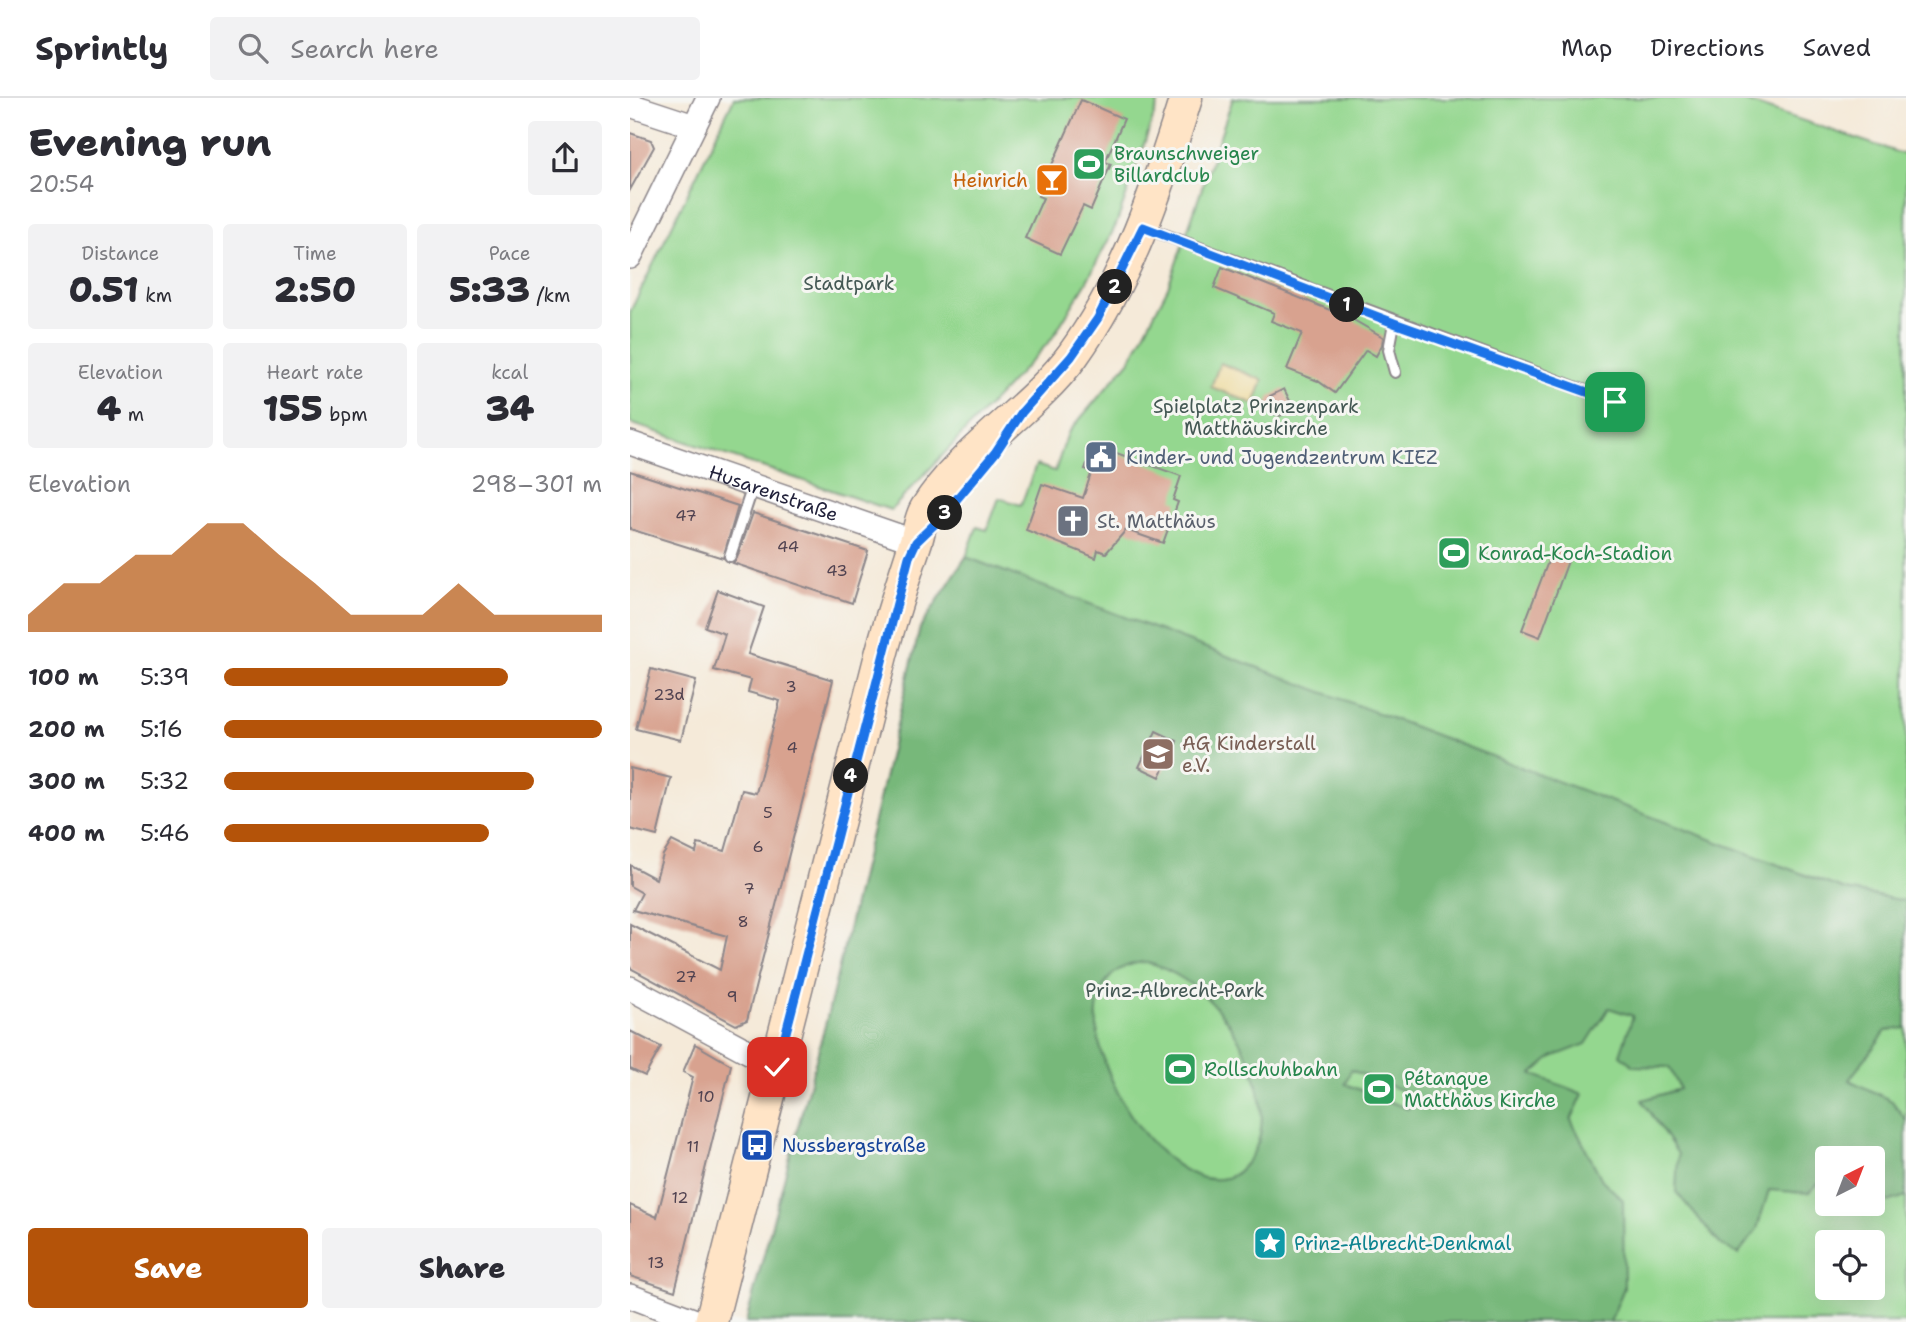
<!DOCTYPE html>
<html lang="en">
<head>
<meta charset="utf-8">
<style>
	body { margin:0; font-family:"Shantell Sans",sans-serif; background:#f2f2f3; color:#2b2b33; height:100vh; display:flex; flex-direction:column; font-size:26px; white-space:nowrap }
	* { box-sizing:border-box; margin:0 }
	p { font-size:23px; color:#7c7c81 }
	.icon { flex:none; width:38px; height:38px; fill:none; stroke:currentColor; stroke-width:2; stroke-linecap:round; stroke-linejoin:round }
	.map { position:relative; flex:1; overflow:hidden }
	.drawer { display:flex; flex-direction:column; background:#fff; width:630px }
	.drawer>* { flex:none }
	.needle { width:46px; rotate:42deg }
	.tools { position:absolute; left:1185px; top:1048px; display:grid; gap:14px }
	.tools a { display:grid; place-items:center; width:70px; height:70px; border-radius:7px; background:#fff; box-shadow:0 7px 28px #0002; font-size:35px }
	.pin { position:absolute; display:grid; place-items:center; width:60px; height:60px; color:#fff; margin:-30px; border-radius:14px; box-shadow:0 4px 10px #0006 }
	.km { position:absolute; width:35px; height:35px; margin:-18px; border-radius:50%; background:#222; color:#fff; font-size:19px; line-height:35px; text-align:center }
	.round { display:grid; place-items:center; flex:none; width:74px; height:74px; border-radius:7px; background:#f2f2f3 }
	.summary { display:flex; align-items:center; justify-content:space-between; height:119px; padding:0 28px }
	h1 { font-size:38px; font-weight:800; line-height:52px }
	.metrics { display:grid; grid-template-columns:repeat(3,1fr); gap:10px; height:119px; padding:7px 28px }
	.metrics div { display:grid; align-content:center; border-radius:7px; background:#f2f2f3; text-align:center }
	.metrics b { font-size:35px; font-weight:800 }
	.metrics small { font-size:19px; font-weight:400 }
	.metrics p { font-size:19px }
	.chart { height:196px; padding:14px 28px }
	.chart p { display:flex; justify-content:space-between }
	.chart svg { width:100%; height:126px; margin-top:7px; fill:#b45309; opacity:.7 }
	.primary-button { display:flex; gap:14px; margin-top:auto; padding:14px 28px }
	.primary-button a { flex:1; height:80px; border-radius:7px; background:#b45309; color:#fff; font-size:28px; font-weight:800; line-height:80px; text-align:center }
	.primary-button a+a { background:#f2f2f3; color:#2b2b33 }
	ul { padding:0 28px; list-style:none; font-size:23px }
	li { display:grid; grid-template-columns:112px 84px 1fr; align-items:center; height:52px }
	li i { height:18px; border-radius:9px; background:#b45309 }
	header { display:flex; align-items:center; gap:42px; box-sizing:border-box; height:98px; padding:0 35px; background:#fff; border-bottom:2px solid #e1e1e2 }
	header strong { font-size:33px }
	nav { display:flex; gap:38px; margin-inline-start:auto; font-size:24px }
	.search { width:490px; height:63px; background:#f2f2f3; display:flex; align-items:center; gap:18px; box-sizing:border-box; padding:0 24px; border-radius:7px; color:#7c7c81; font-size:26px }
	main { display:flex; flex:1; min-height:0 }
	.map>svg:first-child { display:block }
	.green { fill:#94d78f; stroke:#5b7c65; stroke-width:2; fill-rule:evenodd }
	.forest { fill:#77b87a; stroke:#4c6d5a; stroke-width:2; fill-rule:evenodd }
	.sand { fill:#eeda9e; stroke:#887e6c; stroke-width:2 }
	.building { fill:#d8a28f }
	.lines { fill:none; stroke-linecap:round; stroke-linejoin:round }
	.lane-casing { stroke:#8c868a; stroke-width:14 }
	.street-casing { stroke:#8c868a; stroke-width:26 }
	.secondary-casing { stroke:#8c868a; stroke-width:35 }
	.lane { stroke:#fff; stroke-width:10 }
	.street { stroke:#fff; stroke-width:23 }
	.secondary { stroke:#ffe4c6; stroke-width:32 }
	.route-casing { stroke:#fff; stroke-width:14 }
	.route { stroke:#1a73e8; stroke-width:9 }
	.labels { text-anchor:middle; stroke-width:6; stroke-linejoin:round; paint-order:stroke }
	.number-label { font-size:16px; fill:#504250 }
	.leisure-label { font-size:19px; fill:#27864d; stroke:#f6f6f2; text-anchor:start }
	.food-label { font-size:19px; fill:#c56008; stroke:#f6f6f2; text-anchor:end }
	.park-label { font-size:19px; fill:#445854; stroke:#f6f6f2 }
	.service-label { font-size:19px; fill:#4e5e75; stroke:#f6f6f2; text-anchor:start }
	.street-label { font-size:19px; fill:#22223b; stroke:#f6f6f2 }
	.worship-label { font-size:19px; fill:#5b616d; stroke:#f6f6f2; text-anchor:start }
	.education-label { font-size:19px; fill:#785e54; stroke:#f6f6f2; text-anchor:start }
	.transit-label { font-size:19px; fill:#164399; stroke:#f6f6f2; text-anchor:start }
	.culture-label { font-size:19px; fill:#0d838f; stroke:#f6f6f2; text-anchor:start }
</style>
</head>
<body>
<header>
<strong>Sprintly</strong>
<div class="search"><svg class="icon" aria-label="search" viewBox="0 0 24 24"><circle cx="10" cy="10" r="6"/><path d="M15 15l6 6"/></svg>Search here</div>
<nav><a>Map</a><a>Directions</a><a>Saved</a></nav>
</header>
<main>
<section class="drawer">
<div class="summary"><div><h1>Evening run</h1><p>20:54</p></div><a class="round"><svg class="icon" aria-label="share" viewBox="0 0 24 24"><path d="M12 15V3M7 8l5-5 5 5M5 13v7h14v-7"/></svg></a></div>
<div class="metrics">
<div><p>Distance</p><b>0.51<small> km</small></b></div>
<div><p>Time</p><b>2:50</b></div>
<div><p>Pace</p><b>5:33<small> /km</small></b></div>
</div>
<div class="metrics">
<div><p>Elevation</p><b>4<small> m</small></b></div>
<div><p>Heart rate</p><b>155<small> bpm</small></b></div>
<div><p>kcal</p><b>34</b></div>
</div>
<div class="chart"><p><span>Elevation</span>298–301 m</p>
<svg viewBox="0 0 160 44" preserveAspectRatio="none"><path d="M0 44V38L10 27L20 27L30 17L40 17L50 6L60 6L70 17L80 27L90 38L100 38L110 38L120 27L130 38L140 38L150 38L160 38V44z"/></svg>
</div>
<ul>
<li><b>100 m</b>5:39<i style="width:75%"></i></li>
<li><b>200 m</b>5:16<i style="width:100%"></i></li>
<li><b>300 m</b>5:32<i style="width:82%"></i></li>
<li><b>400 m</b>5:46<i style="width:70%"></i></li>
</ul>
<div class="primary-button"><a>Save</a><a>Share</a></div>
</section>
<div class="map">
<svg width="1276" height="1224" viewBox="0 0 1276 1224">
	<rect width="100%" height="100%" fill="#f6f6f2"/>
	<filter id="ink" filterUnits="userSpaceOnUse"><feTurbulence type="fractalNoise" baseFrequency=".0143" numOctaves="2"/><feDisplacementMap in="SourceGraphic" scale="14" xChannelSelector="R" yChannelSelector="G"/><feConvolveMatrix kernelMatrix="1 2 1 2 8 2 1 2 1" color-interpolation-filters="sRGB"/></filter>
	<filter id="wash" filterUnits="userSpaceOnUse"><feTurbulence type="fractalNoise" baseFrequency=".00686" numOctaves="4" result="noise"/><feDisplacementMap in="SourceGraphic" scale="28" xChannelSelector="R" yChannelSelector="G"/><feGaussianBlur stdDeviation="1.57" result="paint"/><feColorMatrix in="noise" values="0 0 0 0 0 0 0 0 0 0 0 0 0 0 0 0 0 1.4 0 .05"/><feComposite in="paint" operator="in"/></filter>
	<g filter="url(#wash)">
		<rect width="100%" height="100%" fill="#f5ead9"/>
		<g class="green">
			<polygon points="104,0 530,0 486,127 456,185 421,242 261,412 0,325 0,214"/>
			<path d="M603,0H1105L1273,56L1276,60V1224H116L196,924L290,530L336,459L347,429L357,432L369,400L391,407L406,367L425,373L438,335L501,261L538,189ZM1197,1060H1242V1106H1197ZM1197,1144H1242V1190H1197Z"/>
		</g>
		<path class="forest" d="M336,459L1215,792L1276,803V930L1256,933L1219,982L1262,1003L1276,1022V1098L1258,1104L1243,1092L1242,1060H1197V1078L1178,1095L1139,1092L1127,1131L1108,1156L1090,1146L1046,1094L1048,1056L1012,1002L1050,991L1039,969L1004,968L990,957L1003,918L979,910L956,946L922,959L902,976L953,996L941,1022L972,1082L993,1102L994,1190L980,1224H116L196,924L290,530ZM514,864C545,872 567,888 588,912C619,948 651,1022 617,1064C611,1071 605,1078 596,1080C516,1099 401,876 514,864ZM721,972L783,997L778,1011L715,986Z"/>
		<polygon class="sand" points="590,265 633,282 624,306 581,289"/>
		<g id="blocks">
			<g class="building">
				<polygon points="451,2 494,21 475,64 481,66 461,112 453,108 430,156 395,140 413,100 408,98"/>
				<polygon points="0,35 21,42 24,49 0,92"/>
				<polygon points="592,169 720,220 753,239 752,247 746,258 736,252 705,295 688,283 657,271 672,235 641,223 644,215 584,190"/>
				<polygon points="654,291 661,305 658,314 650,318 641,315 637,306 640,298"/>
				<polygon points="464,347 551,378 543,402 548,404 533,445 496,432 476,455 468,452 466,460 396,432 412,386 453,400 462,373 455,371"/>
				<polygon points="0,373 108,408 93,460 0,431"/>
				<polygon points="123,415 238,453 222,505 103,465 107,460"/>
				<polygon points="924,448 941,455 910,539 892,532"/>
				<polygon points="88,492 134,509 118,556 203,582 117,922 106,927 0,870 0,826 90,872 97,838 3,812 12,795 0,788 0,767 26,781 33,757 42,743 66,755 68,746 95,753 112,692 126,695 150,603 118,594 121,582 84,572 95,536 75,529"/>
				<polygon points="21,571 66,583 51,642 6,631"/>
				<polygon points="526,633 547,643 530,679 509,669"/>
				<polygon points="0,670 41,680 27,738 0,731"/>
				<polygon points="0,933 31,949 15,978 0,971"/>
				<polygon points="65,946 101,967 45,1193 0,1178 0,1107 27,1119 63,979 53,974"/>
			</g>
		</g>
	</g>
	<g filter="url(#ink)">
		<use href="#blocks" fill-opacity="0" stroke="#8c868a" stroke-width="2"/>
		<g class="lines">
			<defs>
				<g id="lane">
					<polyline points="516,130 985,304"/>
					<polyline points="764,225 759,252 765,274"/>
					<polyline points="100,458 123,388"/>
				</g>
				<g id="street">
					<polyline points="0,7 64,28"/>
					<polyline points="0,159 78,0"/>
					<path id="s1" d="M0,345L286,444"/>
					<polyline points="0,890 147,969"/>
					<polyline points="0,1198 68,1224"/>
				</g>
				<path id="secondary" d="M81,1224L251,557C261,519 273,483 285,446C290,433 289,423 296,411C334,350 401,314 443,257C499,179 528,90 556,0"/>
			</defs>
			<use href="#lane" class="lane-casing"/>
			<use href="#street" class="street-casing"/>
			<use href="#secondary" class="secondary-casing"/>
			<use href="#lane" class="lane"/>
			<use href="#street" class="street"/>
			<use href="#secondary" class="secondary"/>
		</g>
	</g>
	<g class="lines" filter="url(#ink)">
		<defs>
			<polyline id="route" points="147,969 279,459 286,444 311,420 365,355 392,314 441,259 468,220 513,129 764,225 985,304"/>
		</defs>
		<use href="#route" class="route-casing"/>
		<use href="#route" class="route"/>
	</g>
	<defs>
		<symbol id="stadium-square" viewBox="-11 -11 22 22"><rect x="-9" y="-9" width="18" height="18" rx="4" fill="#2e9e5b" stroke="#f6f6f2"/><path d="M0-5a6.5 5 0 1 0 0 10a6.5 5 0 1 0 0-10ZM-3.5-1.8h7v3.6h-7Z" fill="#fff"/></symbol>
		<symbol id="bar-square" viewBox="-11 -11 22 22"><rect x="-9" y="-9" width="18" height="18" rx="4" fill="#e8710a" stroke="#f6f6f2"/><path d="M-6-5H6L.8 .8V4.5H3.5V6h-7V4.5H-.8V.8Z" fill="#fff"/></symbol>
		<symbol id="civic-square" viewBox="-11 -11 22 22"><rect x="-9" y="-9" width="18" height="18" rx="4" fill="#5c6f8a" stroke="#f6f6f2"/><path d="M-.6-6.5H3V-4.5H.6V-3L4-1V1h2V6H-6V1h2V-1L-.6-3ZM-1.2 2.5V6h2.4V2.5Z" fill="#fff"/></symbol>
		<symbol id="church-square" viewBox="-11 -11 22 22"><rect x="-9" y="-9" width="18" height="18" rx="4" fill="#6b7280" stroke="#f6f6f2"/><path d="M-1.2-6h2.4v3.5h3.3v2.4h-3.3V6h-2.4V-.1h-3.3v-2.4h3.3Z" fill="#fff"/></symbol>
		<symbol id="school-square" viewBox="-11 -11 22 22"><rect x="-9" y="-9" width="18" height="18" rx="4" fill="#8d6e63" stroke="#f6f6f2"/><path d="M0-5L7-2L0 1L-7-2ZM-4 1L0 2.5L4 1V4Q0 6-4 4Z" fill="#fff"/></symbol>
		<symbol id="bus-square" viewBox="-11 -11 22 22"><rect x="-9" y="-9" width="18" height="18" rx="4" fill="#1a4fb4" stroke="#f6f6f2"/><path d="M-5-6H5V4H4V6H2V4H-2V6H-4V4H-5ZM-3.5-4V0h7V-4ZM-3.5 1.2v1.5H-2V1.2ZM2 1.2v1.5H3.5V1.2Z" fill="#fff"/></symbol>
		<symbol id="sight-square" viewBox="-11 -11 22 22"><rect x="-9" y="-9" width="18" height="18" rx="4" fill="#0f9aa8" stroke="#f6f6f2"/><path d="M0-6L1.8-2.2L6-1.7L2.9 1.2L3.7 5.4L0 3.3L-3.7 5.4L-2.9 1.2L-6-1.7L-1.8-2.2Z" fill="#fff"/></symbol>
	</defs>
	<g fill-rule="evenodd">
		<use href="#stadium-square" x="440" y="47" width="38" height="38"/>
		<use href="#bar-square" x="403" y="63" width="38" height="38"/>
		<use href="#civic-square" x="452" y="340" width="38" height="38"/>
		<use href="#church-square" x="424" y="404" width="38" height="38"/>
		<use href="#stadium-square" x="805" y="436" width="38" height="38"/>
		<use href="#school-square" x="509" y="637" width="38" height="38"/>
		<use href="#stadium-square" x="531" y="952" width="38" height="38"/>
		<use href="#stadium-square" x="730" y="972" width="38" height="38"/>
		<use href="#bus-square" x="108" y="1028" width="38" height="38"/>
		<use href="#sight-square" x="621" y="1126" width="38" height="38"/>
	</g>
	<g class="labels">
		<g class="number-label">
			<text x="56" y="423">47</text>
			<text x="158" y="454">44</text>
			<text x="207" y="478">43</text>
			<text x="161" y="594">3</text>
			<text x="39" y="602">23d</text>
			<text x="162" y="655">4</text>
			<text x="138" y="720">5</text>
			<text x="128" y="754">6</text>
			<text x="119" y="796">7</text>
			<text x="113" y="829">8</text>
			<text x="56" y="884">27</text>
			<text x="102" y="904">9</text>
			<text x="76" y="1004">10</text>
			<text x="63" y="1054">11</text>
			<text x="50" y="1105">12</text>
			<text x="26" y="1170">13</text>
		</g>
		<g class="leisure-label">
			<text x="484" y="62">Braunschweiger<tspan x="484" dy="22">Billardclub</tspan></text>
			<text x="848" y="462">Konrad-Koch-Stadion</text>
			<text x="574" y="978">Rollschuhbahn</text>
			<text x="774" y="987">Pétanque<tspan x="774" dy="22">Matthäus Kirche</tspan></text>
		</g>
		<g class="food-label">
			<text x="398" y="89">Heinrich</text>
		</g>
		<g class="park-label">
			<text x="219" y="192">Stadtpark</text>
			<text x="626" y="315">Spielplatz Prinzenpark<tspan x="626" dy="22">Matthäuskirche</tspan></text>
			<text x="545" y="899">Prinz-Albrecht-Park</text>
		</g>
		<g class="service-label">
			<text x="496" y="366">Kinder- und Jugendzentrum KIEZ</text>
		</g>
		<g class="street-label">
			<text dy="7" stroke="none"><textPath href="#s1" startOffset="152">Husarenstraße</textPath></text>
		</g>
		<g class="worship-label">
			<text x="467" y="430">St. Matthäus</text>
		</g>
		<g class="education-label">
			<text x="552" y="652">AG Kinderstall<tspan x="552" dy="22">e.V.</tspan></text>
		</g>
		<g class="transit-label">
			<text x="152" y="1054">Nussbergstraße</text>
		</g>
		<g class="culture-label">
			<text x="664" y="1152">Prinz-Albrecht-Denkmal</text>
		</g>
	</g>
</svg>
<div class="tools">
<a><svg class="needle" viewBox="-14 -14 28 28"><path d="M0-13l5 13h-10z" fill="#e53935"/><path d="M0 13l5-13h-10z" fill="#7c7c81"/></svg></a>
<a><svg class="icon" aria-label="locate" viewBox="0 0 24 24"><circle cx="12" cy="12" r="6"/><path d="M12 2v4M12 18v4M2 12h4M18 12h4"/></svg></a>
</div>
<div class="pin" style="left:985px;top:304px;background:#1e9e55"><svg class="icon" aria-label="arrive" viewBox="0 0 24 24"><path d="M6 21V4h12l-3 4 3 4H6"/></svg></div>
<div class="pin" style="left:147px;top:969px;background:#d93025"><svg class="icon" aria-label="check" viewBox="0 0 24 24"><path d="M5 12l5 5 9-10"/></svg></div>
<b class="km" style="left:717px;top:207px">1</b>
<b class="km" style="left:485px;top:189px">2</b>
<b class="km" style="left:315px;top:415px">3</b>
<b class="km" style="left:221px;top:678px">4</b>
</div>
</main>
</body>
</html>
